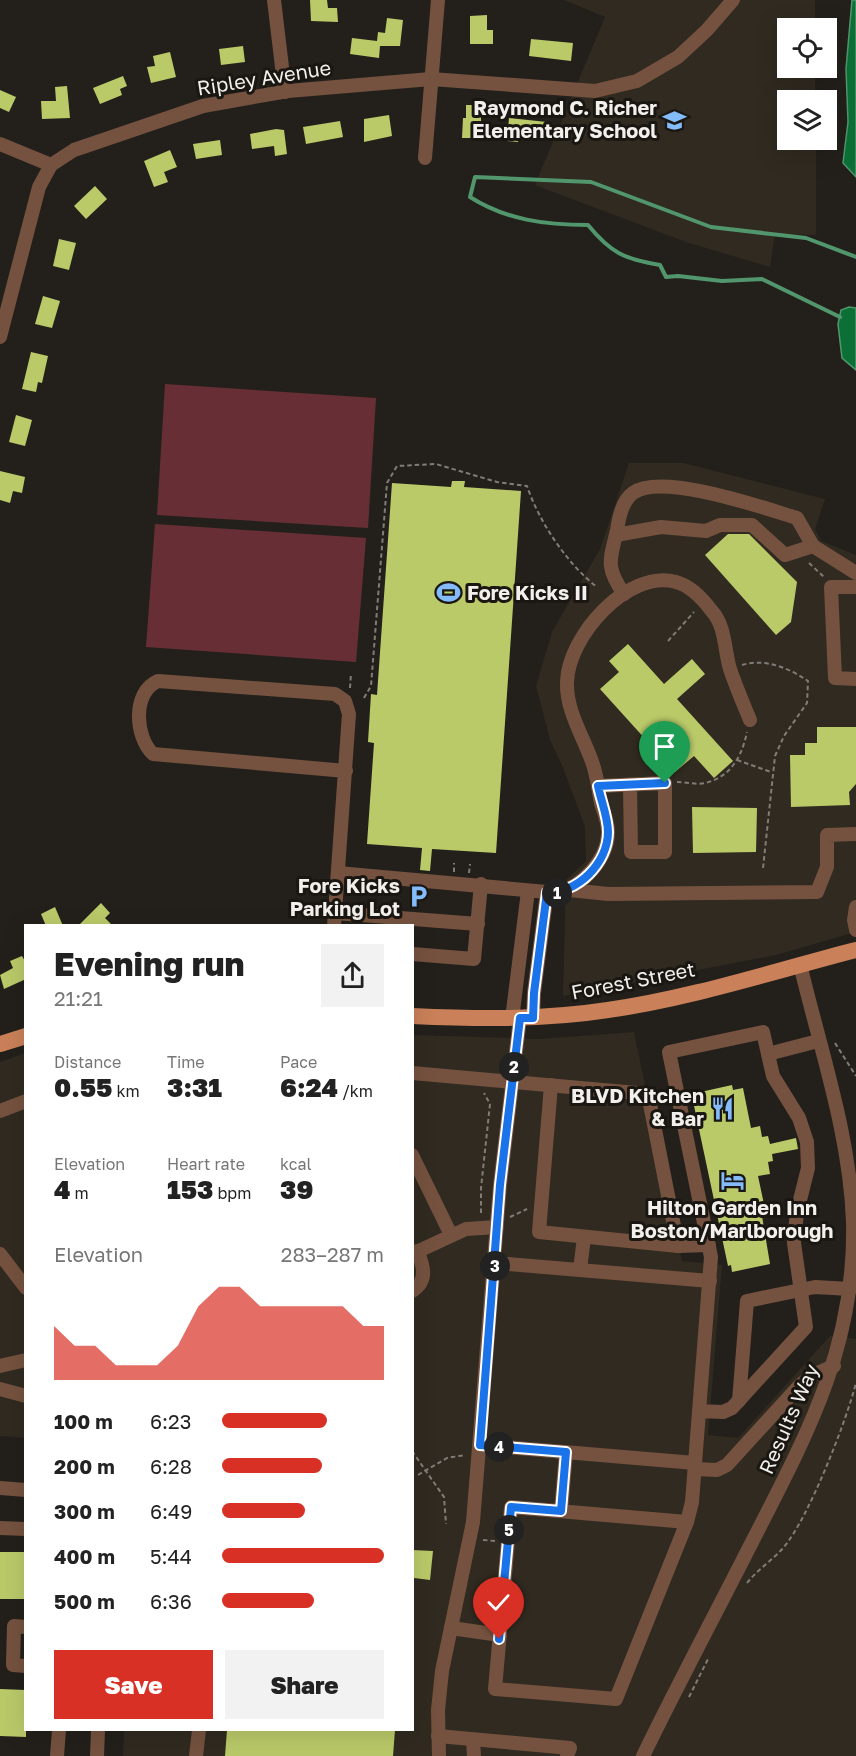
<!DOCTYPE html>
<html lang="en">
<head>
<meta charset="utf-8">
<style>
	body { margin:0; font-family:"Golos Text",sans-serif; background:#f2f2f2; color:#222; height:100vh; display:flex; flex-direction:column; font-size:22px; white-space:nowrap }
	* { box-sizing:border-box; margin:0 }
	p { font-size:20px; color:#767676 }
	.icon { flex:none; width:33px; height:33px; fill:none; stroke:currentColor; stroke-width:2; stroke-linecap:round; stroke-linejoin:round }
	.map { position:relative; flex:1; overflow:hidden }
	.details { position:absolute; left:24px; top:924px; width:390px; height:807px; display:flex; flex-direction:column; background:#fff; border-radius:0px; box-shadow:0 6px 24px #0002 }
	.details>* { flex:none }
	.tools { position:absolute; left:777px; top:18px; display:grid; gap:12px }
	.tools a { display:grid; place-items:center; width:60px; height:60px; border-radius:0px; background:#fff; box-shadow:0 6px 24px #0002; font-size:30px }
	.pin { position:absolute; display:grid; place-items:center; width:51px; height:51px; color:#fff; margin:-62px -26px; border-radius:50% 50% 50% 0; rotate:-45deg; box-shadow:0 0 6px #0007 }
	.pin .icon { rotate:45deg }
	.km { position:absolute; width:30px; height:30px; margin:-15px; border-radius:50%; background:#222; color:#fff; font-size:16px; line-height:30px; text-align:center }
	.round { display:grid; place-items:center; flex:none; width:63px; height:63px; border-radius:0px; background:#f2f2f2 }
	.head { display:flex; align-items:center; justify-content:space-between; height:102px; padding:0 30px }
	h1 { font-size:33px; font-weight:800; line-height:45px }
	.figures { display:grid; grid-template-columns:repeat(3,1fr); gap:9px; height:102px; padding:6px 30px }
	.figures div { display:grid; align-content:center }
	.figures b { font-size:26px; font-weight:800 }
	.figures small { font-size:16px; font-weight:400 }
	.figures p { font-size:16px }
	.chart { height:168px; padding:12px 30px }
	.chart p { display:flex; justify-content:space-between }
	.chart svg { width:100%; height:108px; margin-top:6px; fill:#d93025; opacity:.7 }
	.action { display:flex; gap:12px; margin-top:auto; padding:12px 30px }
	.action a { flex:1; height:69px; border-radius:0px; background:#d93025; color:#fff; font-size:24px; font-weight:800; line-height:69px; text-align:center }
	.action a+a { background:#f2f2f2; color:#222 }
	ul { padding:0 30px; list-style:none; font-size:20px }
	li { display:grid; grid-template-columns:96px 72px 1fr; align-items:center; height:45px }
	li i { height:15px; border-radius:8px; background:#d93025 }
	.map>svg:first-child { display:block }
	.built { fill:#302a20 }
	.garden { fill:#672f35 }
	.water { fill:#0c7036; stroke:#51966d; stroke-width:1.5 }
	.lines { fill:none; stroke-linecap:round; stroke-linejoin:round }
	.stream { stroke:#51966d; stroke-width:4 }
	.building { fill:#baca69 }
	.path { stroke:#807d79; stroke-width:2; stroke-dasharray:4.5 3; stroke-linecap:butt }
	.minor { stroke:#75523f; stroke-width:14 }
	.major { stroke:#ca8159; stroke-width:16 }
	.route-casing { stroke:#fff; stroke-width:12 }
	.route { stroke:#1a73e8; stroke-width:8 }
	.labels { text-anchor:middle; stroke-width:6; stroke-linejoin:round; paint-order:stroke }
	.street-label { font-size:20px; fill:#f2f0ec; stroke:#1a1712 }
	.poi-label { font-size:20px; font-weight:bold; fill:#f2f0ec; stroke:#1a1712; text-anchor:end }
</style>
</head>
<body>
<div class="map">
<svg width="856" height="1756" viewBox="0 0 856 1756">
	<rect width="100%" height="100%" fill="#23201b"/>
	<g class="built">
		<polygon points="564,0 815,0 815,28 788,28 788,68 815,68 815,100 788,100 788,140 816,140 816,235 775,234 770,267 686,242 535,185 605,17"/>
		<polygon points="629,463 683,463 825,499 815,529 821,541 856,555 856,932 776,955 563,996 566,880 586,861 585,827 564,770 550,740 536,686 552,632 600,549"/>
		<polygon points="634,1032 682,1261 722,1265 708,1435 738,1438 830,1336 856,1339 856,1756 123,1756 124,1730 412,1730 413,1035 538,1039"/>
		<polygon points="25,1053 25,1438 0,1436 0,1062"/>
	</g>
	<g class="garden">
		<polygon points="165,384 376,398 368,528 157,515"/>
		<polygon points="155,524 366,538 356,662 146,647"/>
	</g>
	<g class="water">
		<polygon points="852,0 856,0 856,177 843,163 848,122 846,69"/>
		<polygon points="849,307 856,308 856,370 842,358 838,324 841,310"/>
	</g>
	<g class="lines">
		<path class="stream" d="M840,317L762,279L722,281L678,276L666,277L660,265C624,259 611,253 588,225C546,225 506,220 470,197L475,177L591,182L711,227L806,238L856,257"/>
	</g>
	<g class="building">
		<polygon points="310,0 327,0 328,8 337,8 338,22 311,21"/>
		<polygon points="487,15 487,30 493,30 493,44 470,44 470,16"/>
		<polygon points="387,18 403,20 400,46 380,46 379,58 350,54 352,38 377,41 378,32 385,33"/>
		<polygon points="531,39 573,43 571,61 529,56"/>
		<polygon points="243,46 245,62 221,65 219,49"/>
		<polygon points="170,52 176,77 151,83 147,67 155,66 153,56"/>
		<polygon points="123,76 127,86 120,89 122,95 100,104 93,88"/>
		<polygon points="67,86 70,118 42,119 41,101 56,101 55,87"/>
		<polygon points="0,90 16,97 9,112 0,108"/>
		<polygon points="466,105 481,105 481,138 462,138 463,118 466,118"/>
		<polygon points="389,115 392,136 364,142 364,119"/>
		<polygon points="509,118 547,122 546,138 519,135 518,142 507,141"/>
		<polygon points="340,121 343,137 306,144 303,127"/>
		<polygon points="276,129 284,130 287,154 275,156 274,146 252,149 250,134"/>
		<polygon points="220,140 222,155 196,159 193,144"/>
		<polygon points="170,150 177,167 164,172 168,182 154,187 144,161"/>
		<polygon points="95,186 107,199 86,219 74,206"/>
		<polygon points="59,239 76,243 69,270 53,266"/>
		<polygon points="43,296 60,301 52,328 35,324"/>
		<polygon points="31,352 48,356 42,383 38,382 36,392 22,389"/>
		<polygon points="16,415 32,420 25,446 9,442"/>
		<polygon points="0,471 25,477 22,493 13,491 10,503 0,500"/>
		<polygon points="452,481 465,481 464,487 521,491 496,853 432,849 430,871 420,870 422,848 367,844 374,743 368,742 371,694 377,695 392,483 451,487"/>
		<polygon points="728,534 749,534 797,582 791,622 776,635 705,555"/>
		<polygon points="628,644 664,684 692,659 705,674 677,699 733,761 714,778 694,756 675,772 600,689 619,672 609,661"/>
		<polygon points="817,727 856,727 856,784 849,792 850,805 791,807 790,755 805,755 805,743 817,743"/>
		<polygon points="692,807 757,808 756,852 693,853"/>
		<polygon points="101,903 110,913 105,918 113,926 78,926"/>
		<polygon points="55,907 63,926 46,926 41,914"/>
		<polygon points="22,956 26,963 26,979 4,989 0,975 13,968 10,961"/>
		<polygon points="732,1085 733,1090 743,1088 751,1128 760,1126 762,1137 768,1136 770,1144 796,1138 798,1149 772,1154 773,1161 768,1162 770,1174 758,1176 765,1209 761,1210 770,1264 732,1272 731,1265 728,1266 693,1101 697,1100 696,1093"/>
		<polygon points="412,1550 433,1551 430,1580 414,1578"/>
		<rect x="0" y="1552" width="26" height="47"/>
		<polygon points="0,1689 26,1690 26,1737 0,1736"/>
		<polygon points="227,1730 395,1730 393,1756 225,1756"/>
	</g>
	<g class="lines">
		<g class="path">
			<polyline points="809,563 824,577"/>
			<polyline points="668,641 694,612"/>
			<path d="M742,665C765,658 789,668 808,681L807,703L784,736L775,756L763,868"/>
			<polyline points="350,688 351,673"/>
			<path d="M364,698L371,686L387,483L397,466L436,464L497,482L527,486C539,522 568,565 597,587"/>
			<polyline points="737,760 771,772"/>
			<path d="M677,782C685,782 697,785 705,783C731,777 742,756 747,732"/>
			<polyline points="454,872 454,863"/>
			<polyline points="469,873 470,864"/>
			<polyline points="835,1043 856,1076"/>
			<polyline points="481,1213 481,1188 490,1104 484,1093"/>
			<polyline points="510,1217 527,1209"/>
			<polyline points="412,1451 444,1497 446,1524"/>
			<polyline points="418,1475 447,1458 465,1455"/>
			<polyline points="483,1540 495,1541"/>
			<path d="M747,1583C758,1569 773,1560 784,1547C809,1517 846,1422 856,1383"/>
			<polyline points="689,1697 709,1657"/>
		</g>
		<g class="minor">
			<polyline points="274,0 285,92"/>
			<polyline points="0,144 51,165 74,150 203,106 288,91 431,79 595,91 637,81 678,57 707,30 733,0"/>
			<polyline points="425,158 438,0"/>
			<polyline points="0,337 39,187 51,165"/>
			<polyline points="616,535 661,527 706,531 720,525 752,525 785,555 813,546 856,573"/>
			<polyline points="856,587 831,587 835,678 856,679"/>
			<path d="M624,594C605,567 610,560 617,530C619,518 622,501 633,493C661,472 764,508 797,518L813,546"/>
			<polyline points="598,786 665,783 665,852 631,852 630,785"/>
			<path d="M338,873L558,893C582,886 607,860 608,834C609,824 604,813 601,803C598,789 597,773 591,759C582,734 566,710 567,682C568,637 627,569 676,582C691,586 702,598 711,610C726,626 724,649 730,669C736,687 743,703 750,720"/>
			<polyline points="570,890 608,894 817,892 827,867 827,835 856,834"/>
			<polyline points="856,907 854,920 856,930"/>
			<polyline points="335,913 478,924"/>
			<path d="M334,926L349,714L345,701L335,694L158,681C132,692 135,737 153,754L346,771"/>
			<polyline points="412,954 474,959 481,884"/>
			<polyline points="533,1018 534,993 547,892"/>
			<polyline points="512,1019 528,891"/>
			<polyline points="768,1054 818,1041"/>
			<polyline points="412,1073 648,1094 678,1246"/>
			<polyline points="551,1085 539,1232 678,1246 709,1245"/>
			<polyline points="0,1111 26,1101"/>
			<polyline points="412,1155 451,1235"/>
			<polyline points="0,1254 26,1288"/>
			<polyline points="412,1254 466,1229 497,1227"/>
			<polyline points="495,1263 710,1281"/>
			<polyline points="580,1270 584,1237"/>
			<path d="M412,1291C428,1281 424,1266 417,1251"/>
			<polyline points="0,1366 26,1360"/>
			<polyline points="0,1389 26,1396"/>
			<polyline points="739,1401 747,1301 815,1287 850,1289"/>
			<polyline points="480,1445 695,1463"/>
			<polyline points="695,1469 717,1470 727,1465 800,1385 813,1375 834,1366"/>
			<polyline points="0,1488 26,1490"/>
			<polyline points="561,1511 566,1452"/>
			<polyline points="687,1522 511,1507 495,1689 616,1699 687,1522 692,1502 711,1257 669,1052 763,1032 773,1076 799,1118 807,1142 808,1168 797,1212 794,1243 806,1327 732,1408 723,1412 699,1411"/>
			<polyline points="0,1528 26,1529"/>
			<polyline points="26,1627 14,1626 13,1665 26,1666"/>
			<polyline points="451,1628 500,1635"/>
			<polyline points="438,1736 570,1748 567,1756"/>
			<polyline points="473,1740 474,1756"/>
			<polyline points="57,1756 59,1730"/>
			<polyline points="97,1756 98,1730"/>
			<polyline points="196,1756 199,1730"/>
			<polyline points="439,1756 438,1710 442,1671 473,1522 500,1185 520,1018"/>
			<path d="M643,1756C678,1684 716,1613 752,1542C807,1435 856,1346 853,1222C850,1134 820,1049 800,964"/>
		</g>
		<g class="major">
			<path d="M412,1016C478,1019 543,1020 608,1010C692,998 774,971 856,950"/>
			<polyline points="0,1044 26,1036"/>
		</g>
	</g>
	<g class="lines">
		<defs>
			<path id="route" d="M499,1639L511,1507L561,1511L566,1452L480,1445L500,1185L520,1018H533L534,993L547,892C577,894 608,863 608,832C608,817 601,801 598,786L665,783"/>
		</defs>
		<use href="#route" class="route-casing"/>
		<use href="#route" class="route"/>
	</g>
	<defs>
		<symbol id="school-bare" viewBox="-9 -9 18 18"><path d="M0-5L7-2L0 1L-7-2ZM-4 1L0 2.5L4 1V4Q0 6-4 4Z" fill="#84bbfb" stroke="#1a1712" stroke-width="2.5" paint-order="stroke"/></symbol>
		<symbol id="stadium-bare" viewBox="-9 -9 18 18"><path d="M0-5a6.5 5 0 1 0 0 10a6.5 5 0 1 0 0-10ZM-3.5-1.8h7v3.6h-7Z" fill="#84bbfb" stroke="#1a1712" stroke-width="2.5" paint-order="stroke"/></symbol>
		<symbol id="parking-bare" viewBox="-9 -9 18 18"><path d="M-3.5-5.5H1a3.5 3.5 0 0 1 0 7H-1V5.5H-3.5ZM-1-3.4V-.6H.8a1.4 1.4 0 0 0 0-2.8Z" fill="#84bbfb" stroke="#1a1712" stroke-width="2.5" paint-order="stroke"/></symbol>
		<symbol id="restaurant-bare" viewBox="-9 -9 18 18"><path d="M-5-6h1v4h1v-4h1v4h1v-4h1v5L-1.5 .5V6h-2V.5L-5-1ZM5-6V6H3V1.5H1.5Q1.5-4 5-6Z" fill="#84bbfb" stroke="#1a1712" stroke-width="2.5" paint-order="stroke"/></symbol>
		<symbol id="hotel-bare" viewBox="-9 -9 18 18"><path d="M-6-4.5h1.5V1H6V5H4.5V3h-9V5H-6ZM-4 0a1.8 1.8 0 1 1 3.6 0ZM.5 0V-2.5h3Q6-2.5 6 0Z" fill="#84bbfb" stroke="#1a1712" stroke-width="2.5" paint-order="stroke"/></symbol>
	</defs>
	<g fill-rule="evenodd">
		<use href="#school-bare" x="658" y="104" width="33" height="33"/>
		<use href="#stadium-bare" x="432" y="576" width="33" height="33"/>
		<use href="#parking-bare" x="402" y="880" width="33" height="33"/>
		<use href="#restaurant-bare" x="706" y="1092" width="33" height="33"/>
		<use href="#hotel-bare" x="716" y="1164" width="33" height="33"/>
	</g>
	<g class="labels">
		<g class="street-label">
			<text transform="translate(264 78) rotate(-9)" y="7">Ripley Avenue</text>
			<text transform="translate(633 981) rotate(-11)" y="7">Forest Street</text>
			<text transform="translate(789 1419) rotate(-66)" y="7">Results Way</text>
		</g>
		<g class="poi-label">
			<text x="657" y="115">Raymond C. Richer<tspan x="657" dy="23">Elementary School</tspan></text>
			<text x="467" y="600" text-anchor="start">Fore Kicks II</text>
			<text x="400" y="893">Fore Kicks<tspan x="400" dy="23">Parking Lot</tspan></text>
			<text x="704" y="1103">BLVD Kitchen<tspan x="704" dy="23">&amp; Bar</tspan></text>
			<text x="732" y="1215" text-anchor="middle">Hilton Garden Inn<tspan x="732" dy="23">Boston/Marlborough</tspan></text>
		</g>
	</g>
</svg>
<div class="tools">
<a><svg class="icon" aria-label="locate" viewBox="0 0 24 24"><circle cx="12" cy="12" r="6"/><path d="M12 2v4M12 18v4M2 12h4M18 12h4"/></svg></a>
<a><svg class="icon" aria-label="layers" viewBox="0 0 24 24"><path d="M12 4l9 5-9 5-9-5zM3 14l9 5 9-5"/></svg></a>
</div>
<div class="pin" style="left:665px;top:783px;background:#1e9e55"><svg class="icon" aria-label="arrive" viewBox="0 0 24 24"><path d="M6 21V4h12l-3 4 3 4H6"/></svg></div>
<div class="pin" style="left:499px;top:1639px;background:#d93025"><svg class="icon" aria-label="check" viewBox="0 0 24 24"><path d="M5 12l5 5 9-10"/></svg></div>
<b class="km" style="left:557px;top:893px">1</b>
<b class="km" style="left:514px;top:1067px">2</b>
<b class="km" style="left:495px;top:1266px">3</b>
<b class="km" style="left:499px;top:1447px">4</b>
<b class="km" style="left:509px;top:1530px">5</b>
<section class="details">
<div class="head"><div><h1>Evening run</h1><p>21:21</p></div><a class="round"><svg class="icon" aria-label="share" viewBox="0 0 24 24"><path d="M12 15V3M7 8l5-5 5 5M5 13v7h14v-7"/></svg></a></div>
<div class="figures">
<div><p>Distance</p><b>0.55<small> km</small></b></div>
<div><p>Time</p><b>3:31</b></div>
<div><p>Pace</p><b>6:24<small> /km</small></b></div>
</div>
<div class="figures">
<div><p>Elevation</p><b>4<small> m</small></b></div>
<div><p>Heart rate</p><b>153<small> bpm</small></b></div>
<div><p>kcal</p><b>39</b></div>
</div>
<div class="chart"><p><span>Elevation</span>283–287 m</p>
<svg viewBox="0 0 160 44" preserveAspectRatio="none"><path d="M0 44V22L10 30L20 30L30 38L40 38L50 38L60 30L70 14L80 6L90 6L100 14L110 14L120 14L130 14L140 14L150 22L160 22V44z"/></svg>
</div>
<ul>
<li><b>100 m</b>6:23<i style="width:65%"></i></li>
<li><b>200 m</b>6:28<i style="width:62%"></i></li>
<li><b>300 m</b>6:49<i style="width:51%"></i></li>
<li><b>400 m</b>5:44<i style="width:100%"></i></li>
<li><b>500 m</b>6:36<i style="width:57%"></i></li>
</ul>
<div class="action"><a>Save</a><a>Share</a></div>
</section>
</div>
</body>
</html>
